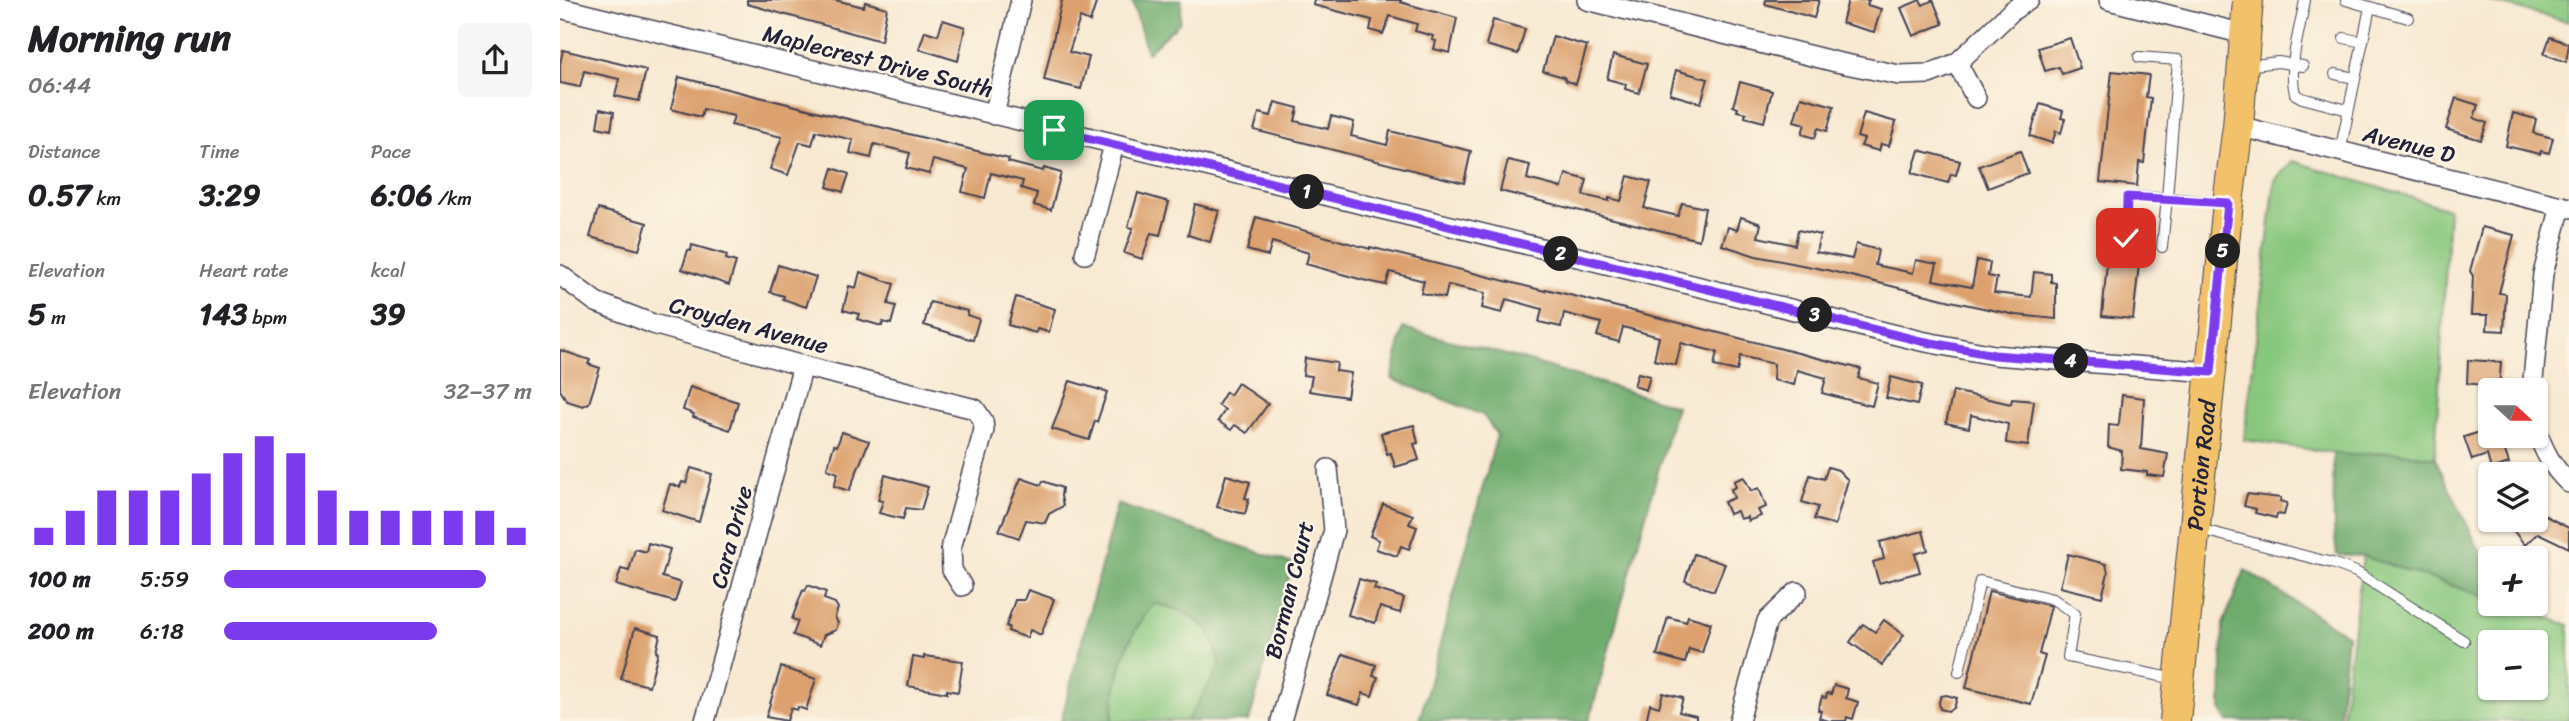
<!DOCTYPE html>
<html lang="en">
<head>
<meta charset="utf-8">
<style>
	body { margin:0; font-family:Sriracha,sans-serif; background:#f6f6f6; color:#202124; height:100vh; display:flex; flex-direction:column; font-size:26px; white-space:nowrap }
	* { box-sizing:border-box; margin:0 }
	p { font-size:23px; color:#757577 }
	.icon { flex:none; width:38px; height:38px; fill:none; stroke:currentColor; stroke-width:2; stroke-linecap:round; stroke-linejoin:round }
	.map { position:relative; flex:1; overflow:hidden }
	.sheet { display:flex; flex-direction:column; background:#fff; width:560px }
	.sheet>* { flex:none }
	.needle { width:46px; rotate:111deg }
	.fabs { position:absolute; left:1918px; top:378px; display:grid; gap:14px }
	.fabs a { display:grid; place-items:center; width:70px; height:70px; border-radius:7px; background:#fff; box-shadow:0 2px 5px #0004; font-size:35px }
	.pin { position:absolute; display:grid; place-items:center; width:60px; height:60px; color:#fff; margin:-30px; border-radius:14px; box-shadow:0 4px 10px #0006 }
	.km { position:absolute; width:35px; height:35px; margin:-18px; border-radius:50%; background:#222; color:#fff; font-size:19px; line-height:35px; text-align:center }
	.round { display:grid; place-items:center; flex:none; width:74px; height:74px; border-radius:7px; background:#f6f6f6 }
	.overview { display:flex; align-items:center; justify-content:space-between; height:119px; padding:0 28px }
	h1 { font-size:38px; font-weight:700; line-height:52px }
	.figures { display:grid; grid-template-columns:repeat(3,1fr); gap:10px; height:119px; padding:7px 28px }
	.figures div { display:grid; align-content:center }
	.figures b { font-size:30px; font-weight:700 }
	.figures small { font-size:19px; font-weight:400 }
	.figures p { font-size:19px }
	.chart { height:196px; padding:14px 28px }
	.chart p { display:flex; justify-content:space-between }
	.chart svg { width:100%; height:126px; margin-top:7px; stroke:#7c3aed; stroke-width:6 }
	ul { padding:0 28px; list-style:none; font-size:23px }
	li { display:grid; grid-template-columns:112px 84px 1fr; align-items:center; height:52px }
	li i { height:18px; border-radius:9px; background:#7c3aed }
	main { display:flex; flex:1; min-height:0 }
	.map>svg:first-child { display:block }
	.green { fill:#88c77e; stroke:#55745c; stroke-width:2; fill-rule:evenodd }
	.forest { fill:#6eac6d; stroke:#486754; stroke-width:2 }
	.building { fill:#dca16e }
	.lines { fill:none; stroke-linecap:round; stroke-linejoin:round }
	.service-casing { stroke:#424052; stroke-width:12 }
	.minor-casing { stroke:#424052; stroke-width:22 }
	.primary-casing { stroke:#424052; stroke-width:32 }
	.service { stroke:#fff; stroke-width:10 }
	.minor { stroke:#fff; stroke-width:19 }
	.primary { stroke:#f2c26a; stroke-width:30 }
	.route-casing { stroke:#fff; stroke-width:14 }
	.route { stroke:#7c3aed; stroke-width:9 }
	.labels { text-anchor:middle; stroke-width:5; stroke-linejoin:round; paint-order:stroke }
	.street-label { font-size:23px; fill:#22223b; stroke:#fcf5e5 }
</style>
</head>
<body>
<main>
<section class="sheet">
<div class="overview"><div><h1>Morning run</h1><p>06:44</p></div><a class="round"><svg class="icon" aria-label="share" viewBox="0 0 24 24"><path d="M12 15V3M7 8l5-5 5 5M5 13v7h14v-7"/></svg></a></div>
<div class="figures">
<div><p>Distance</p><b>0.57<small> km</small></b></div>
<div><p>Time</p><b>3:29</b></div>
<div><p>Pace</p><b>6:06<small> /km</small></b></div>
</div>
<div class="figures">
<div><p>Elevation</p><b>5<small> m</small></b></div>
<div><p>Heart rate</p><b>143<small> bpm</small></b></div>
<div><p>kcal</p><b>39</b></div>
</div>
<div class="chart"><p><span>Elevation</span>32–37 m</p>
<svg viewBox="0 0 160 44" preserveAspectRatio="none"><path d="M5 44V38M15 44V32M25 44V25M35 44V25M45 44V25M55 44V19M65 44V12M75 44V6M85 44V12M95 44V25M105 44V32M115 44V32M125 44V32M135 44V32M145 44V32M155 44V38"/></svg>
</div>
<ul>
<li><b>100 m</b>5:59<i style="width:85%"></i></li>
<li><b>200 m</b>6:18<i style="width:69%"></i></li>
</ul>
</section>
<div class="map">
<svg width="2009" height="721" viewBox="0 0 2009 721">
	<rect width="100%" height="100%" fill="#fcf5e5"/>
	<filter id="ink" filterUnits="userSpaceOnUse"><feTurbulence type="fractalNoise" baseFrequency=".0143" numOctaves="2"/><feDisplacementMap in="SourceGraphic" scale="14" xChannelSelector="R" yChannelSelector="G"/><feConvolveMatrix kernelMatrix="1 2 1 2 8 2 1 2 1" color-interpolation-filters="sRGB"/></filter>
	<filter id="wash" filterUnits="userSpaceOnUse"><feTurbulence type="fractalNoise" baseFrequency=".00686" numOctaves="4" result="noise"/><feDisplacementMap in="SourceGraphic" scale="28" xChannelSelector="R" yChannelSelector="G"/><feGaussianBlur stdDeviation="1.57" result="paint"/><feColorMatrix in="noise" values="0 0 0 0 0 0 0 0 0 0 0 0 0 0 0 0 0 1.4 0 .05"/><feComposite in="paint" operator="in"/></filter>
	<g filter="url(#wash)">
		<rect width="100%" height="100%" fill="#f8e9d2"/>
		<g class="green">
			<polygon points="1924,0 2009,0 2009,22"/>
			<polygon points="1733,161 1889,209 1875,458 1835,452 1789,455 1684,440 1715,180"/>
			<path d="M1803,556L1930,598V604H1946L2009,625V721H1782ZM1930,642H1976V688H1930Z"/>
			<path d="M594,603L623,611L648,629L662,665L627,721H552C556,673 564,641 594,603Z"/>
		</g>
		<g class="forest">
			<polygon points="572,0 622,0 620,22 587,53"/>
			<polygon points="843,328 962,359 1116,406 1029,721 859,721 937,435 923,415 832,379"/>
			<polygon points="1835,452 1875,458 1930,572 1930,598 1803,556 1777,555 1774,530 1773,453 1789,455"/>
			<path d="M557,504L733,564L689,721H627L661,665L648,629L623,611L594,603C564,639 555,675 552,721H501Z"/>
			<polygon points="1685,570 1787,635 1779,721 1668,721 1661,710 1663,624"/>
		</g>
		<g id="blocks">
			<g class="building">
				<polygon points="187,0 275,0 304,7 305,2 327,8 321,41 187,4"/>
				<polygon points="502,0 537,0 530,22 520,18 509,52 529,57 521,89 484,80"/>
				<polygon points="754,0 841,0 840,2 897,18 890,53 874,49 876,41 872,40 873,36 855,31 857,24 830,16 823,34 810,30 812,20 753,5"/>
				<polygon points="1206,0 1259,0 1254,18 1205,4"/>
				<polygon points="1288,0 1309,0 1307,5 1321,9 1314,32 1282,23"/>
				<polygon points="1360,0 1363,5 1373,0 1383,24 1353,36 1341,8"/>
				<polygon points="383,20 405,27 398,61 359,49 365,31 378,35"/>
				<polygon points="933,20 965,29 958,54 926,45"/>
				<polygon points="993,36 1027,46 1016,84 1006,81 1004,77 983,71"/>
				<polygon points="1990,37 2009,44 2006,62 1984,54"/>
				<polygon points="1510,38 1520,68 1502,74 1499,67 1485,71 1478,48"/>
				<polygon points="3,50 86,70 79,101 55,96 59,79 24,71 20,87 0,83 0,64"/>
				<polygon points="1053,55 1087,64 1079,93 1065,89 1066,84 1047,79"/>
				<polygon points="1116,70 1148,79 1141,103 1110,94"/>
				<polygon points="1552,71 1589,75 1586,97 1591,98 1584,163 1579,162 1577,186 1540,182"/>
				<polygon points="119,77 449,159 448,162 483,171 484,168 501,173 491,210 474,205 477,193 461,188 463,181 431,173 425,198 402,192 408,169 373,160 369,174 346,168 350,153 314,144 311,158 290,153 293,140 256,131 252,145 240,142 228,175 210,169 222,137 171,125 174,116 143,109 141,117 111,109"/>
				<polygon points="1180,82 1212,91 1204,122 1185,117 1186,113 1177,111 1178,108 1173,106"/>
				<polygon points="1241,97 1274,106 1267,131 1258,128 1255,138 1242,134 1245,124 1234,121"/>
				<polygon points="1896,98 1918,105 1914,118 1927,123 1921,140 1886,129"/>
				<polygon points="715,102 738,108 735,121 768,129 771,116 794,122 791,136 827,145 830,131 911,151 904,183 694,130 699,113 711,116"/>
				<polygon points="1480,104 1503,111 1501,118 1505,119 1501,133 1496,131 1492,143 1470,136"/>
				<polygon points="40,109 54,112 51,130 37,127"/>
				<polygon points="1304,113 1336,122 1329,146 1321,144 1319,151 1301,146 1304,139 1297,137"/>
				<polygon points="1953,113 1976,119 1973,133 1993,138 1989,153 1981,151 1980,154 1946,146"/>
				<polygon points="1359,150 1400,161 1396,175 1391,174 1388,183 1352,173"/>
				<polygon points="1460,151 1468,173 1428,188 1419,166"/>
				<polygon points="948,160 970,165 967,179 1002,188 1006,174 1027,180 1023,195 1049,201 1049,198 1061,201 1068,176 1091,182 1084,208 1118,216 1122,203 1145,208 1139,240 940,191"/>
				<polygon points="273,168 289,174 283,192 267,187"/>
				<polygon points="578,193 609,202 600,235 591,233 582,259 564,253 573,228 568,227"/>
				<polygon points="635,204 659,211 650,242 628,235"/>
				<polygon points="38,209 87,223 79,250 30,237"/>
				<polygon points="696,217 810,249 810,247 985,291 986,289 1301,369 1298,378 1318,383 1312,406 1262,393 1266,378 1237,370 1234,385 1213,380 1214,364 1180,356 1177,371 1154,366 1157,352 1121,343 1116,365 1094,360 1099,337 1063,327 1059,342 1037,336 1041,323 1004,313 1001,327 979,322 982,309 946,299 942,313 922,308 925,293 888,285 885,298 861,293 864,281 830,272 826,285 803,280 746,264 749,253 712,242 708,256 687,250"/>
				<polygon points="1181,217 1201,224 1198,237 1235,245 1238,230 1260,235 1256,252 1292,259 1296,244 1318,250 1315,265 1353,273 1356,260 1377,264 1373,280 1412,287 1417,260 1430,263 1428,276 1437,278 1434,293 1471,297 1474,272 1491,274 1491,282 1496,283 1496,319 1456,315 1395,302 1267,270 1196,256 1162,245 1168,227 1177,230"/>
				<polygon points="1922,227 1954,235 1939,293 1946,294 1944,331 1927,330 1928,315 1911,315 1913,276 1910,271"/>
				<polygon points="132,245 167,255 166,259 176,262 169,285 122,269 128,250 131,251"/>
				<polygon points="1548,252 1580,255 1573,319 1542,316"/>
				<polygon points="218,265 256,277 246,307 223,299 224,296 210,292"/>
				<polygon points="300,272 334,284 328,304 336,306 331,324 323,322 322,326 297,319 299,314 283,310 289,286 296,288"/>
				<polygon points="456,297 495,309 489,332 477,329 476,333 448,325"/>
				<polygon points="370,302 408,311 407,315 419,319 413,340 364,325"/>
				<polygon points="0,350 30,360 28,364 40,368 29,403 23,406 7,401 0,390"/>
				<polygon points="745,358 777,363 776,371 791,373 787,397 749,391 752,376 743,375"/>
				<polygon points="1908,360 1941,362 1939,390 1922,390 1923,385 1907,383"/>
				<polygon points="1078,373 1090,376 1086,390 1074,386"/>
				<polygon points="1331,377 1362,385 1357,405 1326,398"/>
				<polygon points="510,381 547,392 537,422 535,421 529,440 492,429"/>
				<polygon points="678,383 708,404 687,433 675,425 671,430 658,421 665,410 658,405 666,392 670,395"/>
				<polygon points="130,387 178,402 170,430 133,417 134,414 123,410"/>
				<polygon points="1393,391 1451,404 1452,399 1474,401 1468,446 1446,443 1448,424 1411,415 1409,428 1386,423"/>
				<polygon points="1562,395 1584,398 1581,449 1608,454 1604,477 1587,475 1587,472 1561,469 1562,451 1548,447 1549,425 1558,426 1559,423"/>
				<polygon points="854,425 858,443 854,444 859,460 835,467 831,453 827,454 821,433"/>
				<polygon points="1930,429 1930,436 1940,436 1949,463 1931,469 1927,455 1912,460 1904,437"/>
				<polygon points="282,432 309,441 289,491 274,486 278,473 267,469 274,445 277,446"/>
				<polygon points="1268,467 1278,470 1288,480 1275,525 1254,519 1258,507 1242,502 1250,475 1264,479"/>
				<polygon points="131,468 152,474 139,522 102,510 110,484 120,487 122,482 126,483"/>
				<polygon points="325,475 368,487 361,510 346,508 343,519 319,513 323,501 318,500"/>
				<polygon points="666,475 690,482 685,498 689,499 685,514 657,507"/>
				<polygon points="1184,477 1191,491 1199,488 1206,507 1198,510 1201,516 1188,521 1187,517 1180,519 1177,511 1169,514 1164,502 1174,498 1171,489 1176,487 1174,481"/>
				<polygon points="461,478 481,485 483,481 502,488 501,496 503,506 489,514 485,523 466,520 459,538 439,531"/>
				<polygon points="1687,494 1721,498 1720,501 1727,503 1724,515 1717,514 1716,518 1695,513 1696,509 1684,506"/>
				<polygon points="823,504 853,515 849,524 857,527 849,549 841,546 837,556 816,549 819,540 810,536"/>
				<polygon points="1976,511 2009,528 2009,548 1978,533 1965,545 1945,520 1976,520"/>
				<polygon points="1363,531 1368,550 1355,554 1360,572 1319,583 1313,562 1324,559 1320,542"/>
				<polygon points="88,543 110,549 102,577 121,583 115,602 56,585 61,569 69,571 75,549 86,552"/>
				<polygon points="1134,554 1165,564 1154,591 1125,581"/>
				<polygon points="1508,554 1546,564 1548,573 1542,597 1500,587"/>
				<polygon points="799,579 816,584 814,589 844,598 840,613 820,607 815,623 788,615"/>
				<polygon points="248,585 266,592 264,599 275,603 278,608 275,617 278,623 276,630 264,635 260,645 233,635 238,621 232,619 243,590 245,591"/>
				<polygon points="468,590 494,599 481,635 470,630 467,638 448,631 449,627 446,626 455,600 464,600"/>
				<polygon points="1429,591 1491,606 1479,654 1485,656 1471,704 1406,688"/>
				<polygon points="1128,616 1151,623 1142,653 1129,649 1125,663 1097,655 1108,617 1126,622"/>
				<polygon points="1324,620 1344,635 1322,665 1290,642 1303,624 1315,632"/>
				<polygon points="75,628 100,635 96,652 98,653 89,686 61,679"/>
				<polygon points="783,654 816,665 813,676 818,677 812,696 803,693 799,705 767,695"/>
				<polygon points="364,656 403,661 398,692 387,690 387,693 348,686 353,657 364,659"/>
				<polygon points="221,667 256,679 246,710 238,707 237,710 231,708 227,721 206,717"/>
				<polygon points="1274,685 1288,689 1286,698 1298,702 1293,719 1287,717 1286,721 1269,721 1259,718 1261,711 1258,710 1262,697 1266,698 1267,693 1271,694"/>
				<polygon points="1103,693 1123,698 1119,712 1136,716 1136,721 1086,721 1090,704 1099,707"/>
				<polygon points="1386,695 1397,698 1394,708 1388,711 1380,709 1379,702 1381,696"/>
			</g>
		</g>
	</g>
	<g filter="url(#ink)">
		<use href="#blocks" fill-opacity="0" stroke="#424052" stroke-width="2"/>
		<g class="lines">
			<defs>
				<g id="service">
					<path d="M1745,0C1740,29 1728,64 1735,94L1742,98L1788,110"/>
					<polyline points="1786,0 1848,18"/>
					<polyline points="1784,38 1803,42"/>
					<polyline points="1579,57 1618,60 1607,198 1664,203"/>
					<polyline points="1686,66 1718,62 1743,66"/>
					<polyline points="1775,74 1795,78"/>
					<polyline points="1780,152 1810,7"/>
					<polyline points="1566,238 1567,197 1607,198 1602,247"/>
					<polyline points="1639,529 1772,563 1796,572 1904,641"/>
					<polyline points="1399,672 1420,581 1493,599 1515,614 1508,657 1615,679"/>
				</g>
				<g id="minor">
					<polyline points="1027,0 1276,62 1339,75 1369,74 1397,63 1453,10 1469,0"/>
					<polyline points="1549,0 1684,34"/>
					<polyline points="0,8 1361,341 1434,355 1651,372"/>
					<polyline points="1397,63 1416,98"/>
					<polyline points="434,115 461,0"/>
					<polyline points="1678,126 2009,208"/>
					<polyline points="525,254 554,145"/>
					<polyline points="0,275 36,302 93,324 243,366 415,409 423,421 424,430 391,548 392,570 402,586"/>
					<polyline points="1972,390 1983,274 2001,206"/>
					<path d="M1976,428C1983,450 1992,467 2009,483"/>
					<polyline points="145,721 243,366"/>
					<polyline points="721,721 774,530 768,469"/>
					<polyline points="1179,721 1207,621 1237,592"/>
				</g>
				<g id="primary">
					<path id="s1" d="M1615,721L1668,203L1678,126L1688,0"/>
				</g>
			</defs>
			<use href="#service" class="service-casing"/>
			<use href="#minor" class="minor-casing"/>
			<use href="#primary" class="primary-casing"/>
			<use href="#service" class="service"/>
			<use href="#minor" class="minor"/>
			<use href="#primary" class="primary"/>
		</g>
	</g>
	<g class="lines" filter="url(#ink)">
		<defs>
			<polyline id="route" points="494,130 1361,341 1434,355 1651,372 1668,203 1567,197 1566,238"/>
		</defs>
		<use href="#route" class="route-casing"/>
		<use href="#route" class="route"/>
	</g>
	<g class="labels">
		<g class="street-label">
			<text transform="translate(318 61) rotate(14)" y="8">Maplecrest Drive South</text>
			<text transform="translate(1849 144) rotate(14)" y="8">Avenue D</text>
			<text transform="translate(189 325) rotate(15)" y="8">Croyden Avenue</text>
			<text dy="8" stroke="none"><textPath href="#s1" startOffset="257">Portion Road</textPath></text>
			<text transform="translate(171 537) rotate(-75)" y="8">Cara Drive</text>
			<text transform="translate(729 590) rotate(-76)" y="8">Borman Court</text>
		</g>
	</g>
</svg>
<div class="fabs">
<a><svg class="needle" viewBox="-14 -14 28 28"><path d="M0-13l5 13h-10z" fill="#e53935"/><path d="M0 13l5-13h-10z" fill="#757577"/></svg></a>
<a><svg class="icon" aria-label="layers" viewBox="0 0 24 24"><path d="M12 4l9 5-9 5-9-5zM3 14l9 5 9-5"/></svg></a>
<a>+</a>
<a>−</a>
</div>
<div class="pin" style="left:494px;top:130px;background:#1e9e55"><svg class="icon" aria-label="arrive" viewBox="0 0 24 24"><path d="M6 21V4h12l-3 4 3 4H6"/></svg></div>
<div class="pin" style="left:1566px;top:238px;background:#d93025"><svg class="icon" aria-label="check" viewBox="0 0 24 24"><path d="M5 12l5 5 9-10"/></svg></div>
<b class="km" style="left:747px;top:192px">1</b>
<b class="km" style="left:1001px;top:254px">2</b>
<b class="km" style="left:1255px;top:315px">3</b>
<b class="km" style="left:1511px;top:361px">4</b>
<b class="km" style="left:1663px;top:251px">5</b>
</div>
</main>
</body>
</html>
